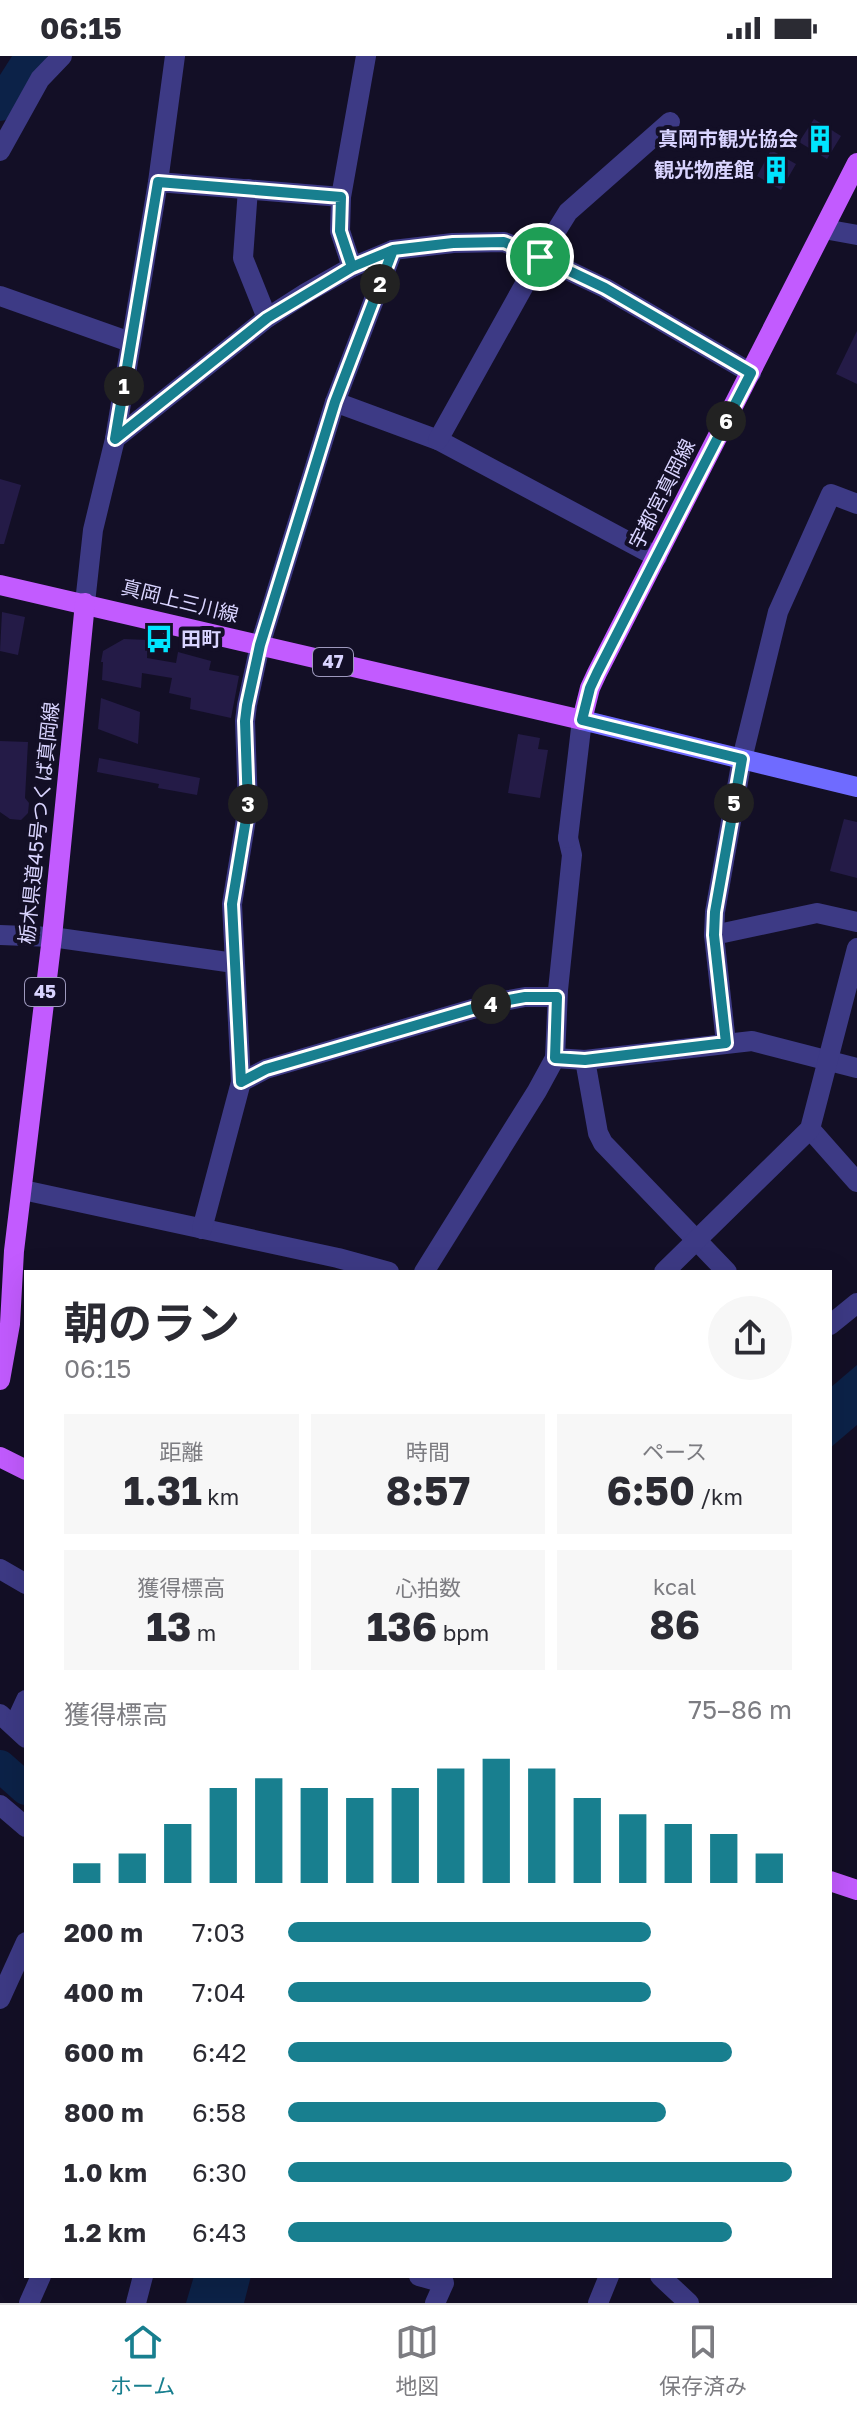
<!DOCTYPE html>
<html lang="ja">
<head>
<meta charset="utf-8">
<style>
	body { margin:0; font-family:"Golos Text","Noto Sans JP",sans-serif; background:#f7f7f7; color:#2b2b33; height:100vh; display:flex; flex-direction:column; font-size:30px; white-space:nowrap }
	* { box-sizing:border-box; margin:0 }
	p { font-size:26px; color:#7c7c81 }
	.icon { flex:none; width:44px; height:44px; fill:none; stroke:currentColor; stroke-width:2; stroke-linecap:round; stroke-linejoin:round }
	.map { position:relative; flex:1; overflow:hidden }
	.sheet { position:absolute; left:24px; top:1214px; width:808px; height:1008px; display:flex; flex-direction:column; background:#fff; border-radius:0px; box-shadow:0 8px 32px #0002 }
	.sheet>* { flex:none }
	.pin { position:absolute; display:grid; place-items:center; width:68px; height:68px; color:#fff; margin:-34px; border:4px solid #fff; border-radius:50%; box-shadow:0 2px 8px #0007 }
	.km { position:absolute; width:40px; height:40px; margin:-20px; border-radius:50%; background:#222; color:#fff; font-size:22px; line-height:40px; text-align:center }
	.round { display:grid; place-items:center; flex:none; width:84px; height:84px; border-radius:42px; background:#f7f7f7 }
	.overview { display:flex; align-items:center; justify-content:space-between; height:136px; padding:0 40px }
	h1 { font-size:44px; font-weight:700; line-height:60px }
	.figures { display:grid; grid-template-columns:repeat(3,1fr); gap:12px; height:136px; padding:8px 40px }
	.figures div { display:grid; align-content:center; border-radius:0px; background:#f7f7f7; text-align:center }
	.figures b { font-size:40px; font-weight:700 }
	.figures small { font-size:22px; font-weight:400 }
	.figures p { font-size:22px }
	.chart { height:224px; padding:16px 40px }
	.chart p { display:flex; justify-content:space-between }
	.chart svg { width:100%; height:144px; margin-top:8px; stroke:#187f8f; stroke-width:6 }
	ul { padding:0 40px; list-style:none; font-size:26px }
	li { display:grid; grid-template-columns:128px 96px 1fr; align-items:center; height:60px }
	li i { height:20px; border-radius:10px; background:#187f8f }
	.status { display:flex; justify-content:space-between; align-items:center; height:56px; padding:0 40px; background:#fff; direction:ltr }
	.status svg { height:22px; fill:currentColor }
	.tabs { display:flex; justify-content:space-around; align-items:center; height:112px; border-top:2px solid #e1e1e2; background:#fff; font-size:22px; color:#7c7c81 }
	.tabs a { display:grid; justify-items:center; gap:4px }
	.tabs .current { color:#187f8f }
	.map>svg:first-child { display:block }
	.water { fill:#0c2248 }
	.lines { fill:none; stroke-linecap:round; stroke-linejoin:round }
	.river { stroke:#0c2248; stroke-width:32 }
	.building { fill:#241b47 }
	.minor { stroke:#3d3a85; stroke-width:20 }
	.tertiary { stroke:#3d3a85; stroke-width:20 }
	.secondary { stroke:#6f6bff; stroke-width:20 }
	.primary { stroke:#c25bff; stroke-width:20 }
	.route-casing { stroke:#fff; stroke-width:16 }
	.route { stroke:#187f8f; stroke-width:10 }
	.labels { text-anchor:middle; stroke-width:8; stroke-linejoin:round; paint-order:stroke }
	.shield { fill:#130f26; stroke:#9e99be; stroke-width:2 }
	.shield-label { font-size:18px; font-weight:bold; fill:#d9d4ff }
	.poi-label { font-size:20px; font-weight:bold; fill:#d9d4ff; stroke:#130f26; text-anchor:end }
	.street-label { font-size:20px; fill:#d9d4ff; stroke:#130f26 }
</style>
</head>
<body>
<div class="status"><b>06:15</b><svg viewBox="0 0 49 12"><path d="M0 12V9h3v3zM5 12V6h3v6zM10 12V3h3v9zM15 12V0h3v12zM26 1h20v11H26zM47 4h2v5h-2z"/></svg></div>
<div class="map">
<svg width="857" height="2247" viewBox="0 0 857 2247">
	<rect width="100%" height="100%" fill="#130f26"/>
	<g class="water">
		<polygon points="857,1309 857,1369 830,1392 830,1332"/>
		<polygon points="194,2220 251,2220 244,2247 186,2247"/>
	</g>
	<g class="lines">
		<g class="river">
			<polyline points="0,49 31,0"/>
			<polyline points="0,1710 26,1733"/>
		</g>
	</g>
	<g class="building">
		<polygon points="814,63 841,80 827,103 799,86"/>
		<polygon points="771,94 796,108 781,134 757,120"/>
		<polygon points="857,275 857,328 836,318"/>
		<polygon points="0,423 21,429 4,488 0,488"/>
		<polygon points="2,556 25,561 18,599 0,595"/>
		<polygon points="124,583 148,584 147,602 176,607 178,596 211,605 209,614 239,620 231,662 190,653 191,642 169,637 172,622 142,617 141,632 102,624 103,606 101,606 103,595"/>
		<polygon points="101,642 140,656 138,688 98,673"/>
		<polygon points="518,678 540,682 538,693 548,694 540,742 508,737"/>
		<polygon points="0,685 28,686 25,742 29,747 28,757 21,764 10,763 0,756"/>
		<polygon points="99,702 200,722 197,739 158,732 159,728 97,716"/>
		<polygon points="844,763 857,766 857,822 830,815"/>
	</g>
	<g class="lines">
		<g class="minor">
			<polyline points="0,95 40,23 62,0"/>
			<polyline points="158,126 341,141"/>
			<polyline points="248,133 243,202 267,262"/>
			<polyline points="352,211 340,175 341,141 366,0"/>
			<polyline points="0,240 130,286"/>
			<polyline points="335,346 438,384 657,501"/>
			<polyline points="115,383 267,262 306,237 352,211 393,194 453,187 504,186 540,201 605,232 751,317"/>
			<polyline points="115,383 158,126 175,0"/>
			<polyline points="438,384 540,201 568,156 670,66"/>
			<polyline points="0,879 52,881 234,907"/>
			<polyline points="714,879 817,857 857,866"/>
			<polyline points="726,987 714,879 715,856 742,703 778,556 831,438 857,448"/>
			<polyline points="555,1002 585,1004 752,985 857,1012"/>
			<polyline points="585,1004 598,1077 603,1087 727,1216"/>
			<polyline points="241,1026 266,1013 493,947 525,941 557,941"/>
			<polyline points="810,1073 857,1126"/>
			<polyline points="23,1134 338,1202 389,1216"/>
			<polyline points="202,1173 241,1026 232,848 248,751 245,665 247,649 260,589 335,346 393,194"/>
			<polyline points="424,1216 537,1035 555,1002 558,934 572,799 568,782"/>
			<polyline points="664,1216 810,1073 857,892"/>
			<polyline points="0,1513 26,1528"/>
			<polyline points="0,1658 26,1682"/>
			<polyline points="14,1670 26,1644"/>
			<polyline points="0,1749 26,1771"/>
			<polyline points="419,2220 444,2227 435,2247"/>
			<polyline points="660,2220 689,2247"/>
			<polyline points="29,2247 41,2220"/>
			<polyline points="136,2247 143,2220"/>
			<polyline points="598,2247 609,2220"/>
		</g>
		<g class="tertiary">
			<polyline points="824,173 857,179"/>
			<polyline points="85,547 93,474 115,383"/>
			<polyline points="568,782 582,664"/>
			<polyline points="830,1269 857,1247"/>
			<polyline points="0,1943 26,1886"/>
		</g>
		<polyline class="secondary" points="582,664 857,731"/>
		<g class="primary">
			<polyline points="0,529 582,664 590,632 597,617 857,107"/>
			<polyline points="0,1324 10,1268 14,1195 52,881 85,547"/>
			<polyline points="0,1401 26,1414"/>
			<polyline points="830,1825 857,1834"/>
		</g>
	</g>
	<g class="lines">
		<defs>
			<polyline id="route" points="540,201 504,186 453,187 393,194 352,211 267,262 115,383 158,126 341,141 340,175 352,211 393,194 335,346 260,589 247,649 245,665 248,751 232,848 241,1026 266,1013 493,947 525,941 557,941 555,1002 585,1004 726,987 714,879 715,856 742,703 582,664 590,632 597,617 751,317 605,232 540,201"/>
		</defs>
		<use href="#route" class="route-casing"/>
		<use href="#route" class="route"/>
	</g>
	<defs>
		<symbol id="building-bare" viewBox="-9 -9 18 18"><path d="M-4-6H4V6H1V3H-1V6H-4ZM-2.5-4.3h1.7v1.8h-1.7ZM.8-4.3h1.7v1.8H.8ZM-2.5-1h1.7V.8h-1.7ZM.8-1h1.7V.8H.8Z" fill="#00e5ff" stroke="#130f26" stroke-width="2.5" paint-order="stroke"/></symbol>
		<symbol id="bus-bare" viewBox="-9 -9 18 18"><path d="M-5-6H5V4H4V6H2V4H-2V6H-4V4H-5ZM-3.5-4V0h7V-4ZM-3.5 1.2v1.5H-2V1.2ZM2 1.2v1.5H3.5V1.2Z" fill="#00e5ff" stroke="#130f26" stroke-width="2.5" paint-order="stroke"/></symbol>
	</defs>
	<g fill-rule="evenodd">
		<use href="#building-bare" x="800" y="63" width="40" height="40"/>
		<use href="#building-bare" x="756" y="94" width="40" height="40"/>
		<use href="#bus-bare" x="139" y="563" width="40" height="40"/>
	</g>
	<g class="labels">
		<g class="shield">
			<rect x="313" y="592" width="40" height="28" rx="6"/>
			<rect x="25" y="922" width="40" height="28" rx="6"/>
		</g>
		<g class="shield-label">
			<text x="333" y="612">47</text>
			<text x="45" y="942">45</text>
		</g>
		<g class="poi-label">
			<text x="798" y="90">真岡市観光協会</text>
			<text x="754" y="121">観光物産館</text>
			<text x="181" y="590" text-anchor="start">田町</text>
		</g>
		<g class="street-label">
			<text transform="translate(662 438) rotate(-63)" y="7">宇都宮真岡線</text>
			<text transform="translate(180 545) rotate(14)" y="7">真岡上三川線</text>
			<text transform="translate(39 767) rotate(-84)" y="7">栃木県道45号つくば真岡線</text>
		</g>
	</g>
</svg>
<div class="pin" style="left:540px;top:201px;background:#1e9e55"><svg class="icon" aria-label="arrive" viewBox="0 0 24 24"><path d="M6 21V4h12l-3 4 3 4H6"/></svg></div>
<b class="km" style="left:124px;top:330px">1</b>
<b class="km" style="left:380px;top:228px">2</b>
<b class="km" style="left:248px;top:748px">3</b>
<b class="km" style="left:491px;top:948px">4</b>
<b class="km" style="left:734px;top:747px">5</b>
<b class="km" style="left:726px;top:365px">6</b>
<section class="sheet">
<div class="overview"><div><h1>朝のラン</h1><p>06:15</p></div><a class="round"><svg class="icon" aria-label="share" viewBox="0 0 24 24"><path d="M12 15V3M7 8l5-5 5 5M5 13v7h14v-7"/></svg></a></div>
<div class="figures">
<div><p>距離</p><b>1.31<small> km</small></b></div>
<div><p>時間</p><b>8:57</b></div>
<div><p>ペース</p><b>6:50<small> /km</small></b></div>
</div>
<div class="figures">
<div><p>獲得標高</p><b>13<small> m</small></b></div>
<div><p>心拍数</p><b>136<small> bpm</small></b></div>
<div><p>kcal</p><b>86</b></div>
</div>
<div class="chart"><p><span>獲得標高</span>75–86 m</p>
<svg viewBox="0 0 160 44" preserveAspectRatio="none"><path d="M5 44V38M15 44V35M25 44V26M35 44V15M45 44V12M55 44V15M65 44V18M75 44V15M85 44V9M95 44V6M105 44V9M115 44V18M125 44V23M135 44V26M145 44V29M155 44V35"/></svg>
</div>
<ul>
<li><b>200 m</b>7:03<i style="width:72%"></i></li>
<li><b>400 m</b>7:04<i style="width:72%"></i></li>
<li><b>600 m</b>6:42<i style="width:88%"></i></li>
<li><b>800 m</b>6:58<i style="width:75%"></i></li>
<li><b>1.0 km</b>6:30<i style="width:100%"></i></li>
<li><b>1.2 km</b>6:43<i style="width:88%"></i></li>
</ul>
</section>
</div>
<nav class="tabs">
<a class="current"><svg class="icon" aria-label="home" viewBox="0 0 24 24"><path d="M3 11l9-7 9 7M6 9v11h12V9"/></svg>ホーム</a>
<a><svg class="icon" aria-label="map" viewBox="0 0 24 24"><path d="M3 6l6-2 6 2 6-2v14l-6 2-6-2-6 2zM9 4v14M15 6v14"/></svg>地図</a>
<a><svg class="icon" aria-label="saved" viewBox="0 0 24 24"><path d="M7 4h10v16l-5-4-5 4z"/></svg>保存済み</a>
</nav>
</body>
</html>
